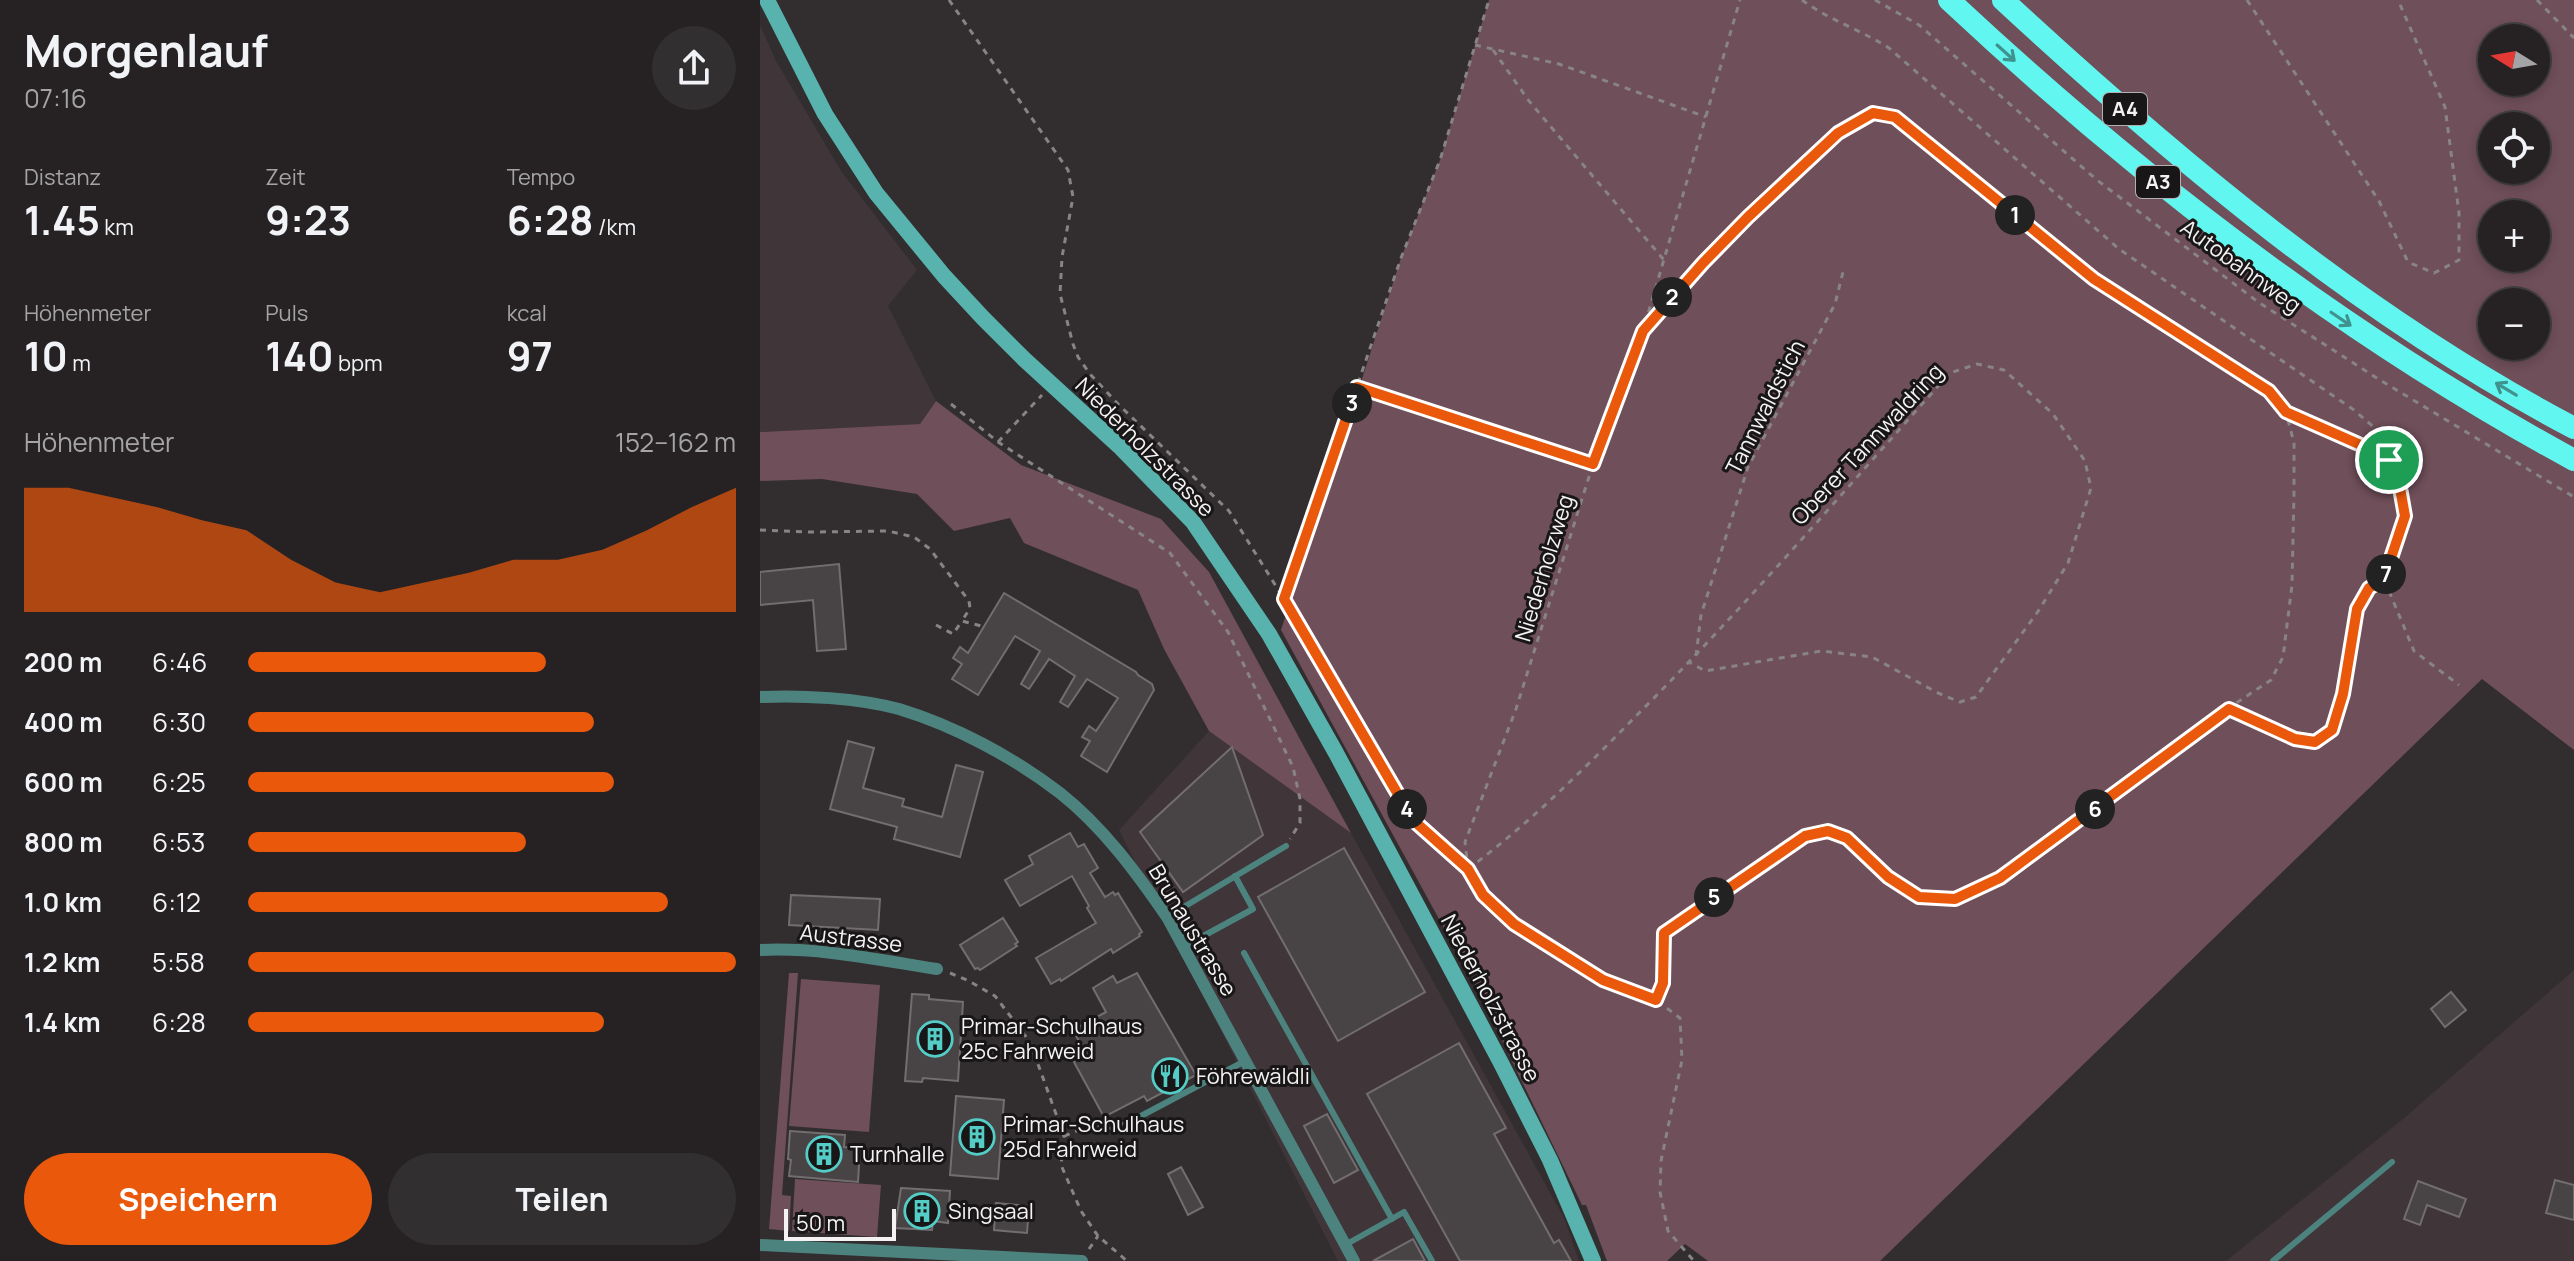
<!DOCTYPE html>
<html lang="de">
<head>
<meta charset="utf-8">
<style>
	body { margin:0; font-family:Manrope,sans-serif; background:#322f30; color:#f1f3f6; height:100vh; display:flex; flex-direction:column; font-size:30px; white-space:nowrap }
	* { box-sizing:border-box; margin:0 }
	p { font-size:26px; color:#a4a4a6 }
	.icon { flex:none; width:44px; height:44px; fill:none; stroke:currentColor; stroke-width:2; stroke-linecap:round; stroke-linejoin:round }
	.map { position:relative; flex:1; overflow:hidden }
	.sheet { display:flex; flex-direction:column; background:#262223; width:760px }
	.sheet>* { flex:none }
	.needle { width:52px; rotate:281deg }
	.controls { position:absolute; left:1718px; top:24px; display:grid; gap:16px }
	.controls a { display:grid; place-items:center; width:72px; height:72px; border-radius:50%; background:#262223; box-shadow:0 4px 12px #0003,0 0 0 2px #423f41; font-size:40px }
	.scale { position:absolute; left:24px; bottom:20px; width:112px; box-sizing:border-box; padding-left:8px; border:4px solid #f5f2f3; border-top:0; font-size:22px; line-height:28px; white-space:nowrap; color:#f5f2f3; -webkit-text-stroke:6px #181617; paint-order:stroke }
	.pin { position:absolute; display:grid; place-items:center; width:68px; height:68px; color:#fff; margin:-34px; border:4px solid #fff; border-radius:50%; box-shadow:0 2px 8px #0007 }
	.km { position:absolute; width:40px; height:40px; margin:-20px; border-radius:50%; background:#222; color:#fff; font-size:22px; line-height:40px; text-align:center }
	.round { display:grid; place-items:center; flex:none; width:84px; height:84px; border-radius:42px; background:#322f30 }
	.overview { display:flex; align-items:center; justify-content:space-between; height:136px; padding:0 24px }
	h1 { font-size:44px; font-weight:700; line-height:60px }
	.stats { display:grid; grid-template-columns:repeat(3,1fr); gap:12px; height:136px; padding:8px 24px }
	.stats div { display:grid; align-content:center }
	.stats b { font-size:40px; font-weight:700 }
	.stats small { font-size:22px; font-weight:400 }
	.stats p { font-size:22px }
	.chart { height:224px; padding:16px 24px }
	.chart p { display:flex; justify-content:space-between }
	.chart svg { width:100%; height:144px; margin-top:8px; fill:#ea580c; opacity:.7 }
	.cta { display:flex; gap:16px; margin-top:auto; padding:16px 24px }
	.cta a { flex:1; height:92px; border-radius:48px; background:#ea580c; color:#fff; font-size:32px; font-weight:700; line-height:92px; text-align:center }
	.cta a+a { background:#322f30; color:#f1f3f6 }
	ul { padding:0 24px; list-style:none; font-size:26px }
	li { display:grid; grid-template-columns:128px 96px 1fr; align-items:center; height:60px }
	li i { height:20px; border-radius:10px; background:#ea580c }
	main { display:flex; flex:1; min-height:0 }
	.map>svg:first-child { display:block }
	.built { fill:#403539 }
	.green { fill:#6f4f59; fill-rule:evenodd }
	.building { fill:#484345; stroke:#726d6f; stroke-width:2 }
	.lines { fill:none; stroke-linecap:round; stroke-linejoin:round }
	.path { stroke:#888485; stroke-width:3; stroke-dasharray:6 6; stroke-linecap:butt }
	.service { stroke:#4d837f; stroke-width:6 }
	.minor { stroke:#4d837f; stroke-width:12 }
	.secondary { stroke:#58b2ad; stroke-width:16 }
	.motorway { stroke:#61f7f0; stroke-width:22 }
	.oneway { stroke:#40928e }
	.route-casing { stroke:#fff; stroke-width:16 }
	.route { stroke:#ea580c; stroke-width:10 }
	.labels { text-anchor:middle; stroke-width:6; stroke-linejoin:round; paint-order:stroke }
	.shield { fill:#181617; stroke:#b3b0b1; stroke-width:2 }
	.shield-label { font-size:20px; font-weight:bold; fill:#f5f2f3 }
	.street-label { font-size:22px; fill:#f5f2f3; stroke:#181617 }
	.poi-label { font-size:22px; fill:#f5f2f3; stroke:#181617; text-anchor:start }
</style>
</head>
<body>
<main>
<section class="sheet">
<div class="overview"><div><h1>Morgenlauf</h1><p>07:16</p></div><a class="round"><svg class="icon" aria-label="share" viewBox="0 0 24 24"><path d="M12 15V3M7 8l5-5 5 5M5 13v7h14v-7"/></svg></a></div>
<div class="stats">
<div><p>Distanz</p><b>1.45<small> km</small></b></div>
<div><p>Zeit</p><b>9:23</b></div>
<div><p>Tempo</p><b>6:28<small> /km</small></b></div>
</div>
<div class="stats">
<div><p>Höhenmeter</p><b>10<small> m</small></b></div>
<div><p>Puls</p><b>140<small> bpm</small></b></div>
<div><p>kcal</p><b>97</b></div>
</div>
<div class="chart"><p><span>Höhenmeter</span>152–162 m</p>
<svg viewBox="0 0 160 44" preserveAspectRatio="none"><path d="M0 44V6L10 6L20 9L30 12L40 16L50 19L60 28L70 35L80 38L90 35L100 32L110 28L120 28L130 25L140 19L150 12L160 6V44z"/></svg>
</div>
<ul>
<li><b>200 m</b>6:46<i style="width:61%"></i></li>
<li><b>400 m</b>6:30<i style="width:71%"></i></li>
<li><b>600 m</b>6:25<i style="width:75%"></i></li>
<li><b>800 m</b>6:53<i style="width:57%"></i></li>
<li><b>1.0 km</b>6:12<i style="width:86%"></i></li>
<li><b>1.2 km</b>5:58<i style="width:100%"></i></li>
<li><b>1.4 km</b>6:28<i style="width:73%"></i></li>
</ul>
<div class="cta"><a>Speichern</a><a>Teilen</a></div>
</section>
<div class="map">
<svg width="1814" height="1261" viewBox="0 0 1814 1261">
	<rect width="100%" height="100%" fill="#322e2f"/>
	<g class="built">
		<polygon points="0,25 16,61 81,171 157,270 128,306 176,401 160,424 0,432"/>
		<polygon points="449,731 591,833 804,1218 819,1261 578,1261 359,830"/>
		<polygon points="1814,970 1814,1261 1466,1261 1643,1119"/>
	</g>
	<g class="green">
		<path d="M729,0H1814V750L1722,679L1120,1261H948L925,1244L907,1261H847L826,1205H822L714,983L521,630L641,258L680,160ZM1732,38H1776V82H1732ZM1732,126H1776V170H1732ZM1732,214H1776V258H1732ZM1732,302H1776V346H1732Z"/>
		<polygon points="176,401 261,465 401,519 449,572 591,833 449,731 404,649 378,590 264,543 250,518 194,531 157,494 62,479 0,481 0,432 160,424"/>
		<polygon points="29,973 38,973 22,1195 31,1196 29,1231 9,1229"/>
		<polygon points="41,979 120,985 109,1132 29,1126"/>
		<polygon points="35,1179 121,1185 117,1237 32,1231"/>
	</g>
	<g class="building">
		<polygon points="79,564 86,649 57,651 53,600 0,605 0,572"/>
		<polygon points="244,593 376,672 378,675 392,684 394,690 347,772 321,756 330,741 322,737 329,726 336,731 358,698 327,679 308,707 300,702 315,676 289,659 269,689 261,684 280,651 255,636 218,695 192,679 202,664 193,658 200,647 208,653"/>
		<polygon points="88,741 114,748 103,788 144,799 142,806 182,817 196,765 223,772 200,857 134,839 137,827 70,809"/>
		<polygon points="472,747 503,835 423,892 380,832"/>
		<polygon points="310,833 318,847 324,844 338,868 330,873 345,897 353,892 355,895 358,893 382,932 379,934 380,936 353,953 351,949 301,981 300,979 291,984 276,958 336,923 327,908 329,906 312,876 260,906 245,880 273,864 269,856"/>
		<polygon points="584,848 665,992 578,1041 498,897"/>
		<polygon points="31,895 120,899 118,930 29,925"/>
		<polygon points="243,918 258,942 255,944 257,946 220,970 218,968 215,969 200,945"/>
		<polygon points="377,973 436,1075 387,1101 384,1096 344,1117 314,1062 326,1055 313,1030 346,1012 333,988 353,976 357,983"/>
		<polygon points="1691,992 1706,1010 1685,1027 1671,1009"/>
		<polygon points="152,994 169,995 169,999 203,1002 198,1081 163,1078 162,1082 145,1081"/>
		<polygon points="699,1043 746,1128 734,1134 794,1243 799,1240 811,1261 700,1261 607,1094"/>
		<polygon points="196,1096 244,1100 238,1179 190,1175"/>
		<polygon points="567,1114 598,1170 574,1183 544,1126"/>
		<polygon points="30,1131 85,1135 84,1147 100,1148 98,1182 29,1176 31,1160 28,1159"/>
		<polygon points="421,1167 443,1207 428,1215 408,1174"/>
		<polygon points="1795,1180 1814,1185 1814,1220 1786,1213"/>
		<polygon points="1658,1181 1706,1199 1699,1217 1667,1205 1660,1225 1644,1219"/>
		<polygon points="141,1188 190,1191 188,1223 173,1221 172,1230 135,1228"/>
		<polygon points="236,1203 269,1206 267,1233 234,1230"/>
		<polygon points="653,1239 665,1261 613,1261"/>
	</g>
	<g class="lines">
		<g class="path">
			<polyline points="189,0 308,170 313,197 302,257 300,294 313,344 318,357 330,374 358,404 469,511 524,599 653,820 708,869 723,895 754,924 843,980 896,1000 920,1018 922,1060 901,1161 900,1192 908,1231 934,1261"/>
			<path d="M1042,0C1069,20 1101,30 1129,48L1359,249L1594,410L1633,444L1629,460"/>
			<polyline points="1115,0 1159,25 1337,180 1498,302 1620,380 1814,497"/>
			<polyline points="1487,0 1619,201 1648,262 1674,273 1699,260 1699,213 1685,107 1638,0"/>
			<polyline points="1777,0 1814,38"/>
			<polyline points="715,45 799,64 946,117"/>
			<polyline points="733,50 769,101 904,260"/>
			<polyline points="883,331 988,217 1078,133 1113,113 1135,117 1334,279 1509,391 1526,412 1534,443 1534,492 1532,585 1523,657 1511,680 1443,725 1368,785 1240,878 1195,899 1159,897 1128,877 1087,838 1068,831 1045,836 904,933 903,983 896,1000"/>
			<polyline points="597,387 833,464"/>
			<polyline points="191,404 238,442 410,553 468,632 533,767 540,799 540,823 530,839"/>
			<polyline points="1526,412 1619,453 1629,460 1640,488 1645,516 1624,579 1654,651 1699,685"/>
			<polyline points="238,442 282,395"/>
			<polyline points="0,530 51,532 128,531 154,537 170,549 209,601 210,608 202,621"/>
			<polyline points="524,599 641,258 680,160 729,0"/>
			<polyline points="176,625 193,634 202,621 221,626"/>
			<polyline points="936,656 941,615 988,467 1075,304 1084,268"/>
			<polyline points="1469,709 1535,739 1555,742 1572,730 1583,694 1597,609 1609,588 1624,579"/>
			<path d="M708,869C770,823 824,769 878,714C987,605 1087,487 1190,373L1217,364L1244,370L1293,414L1325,461L1331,488L1308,563L1279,610L1216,697L1200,702L1178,693L1112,657L1061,651L945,671L929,662"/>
			<polyline points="708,869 705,842 756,709 833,464 883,331 980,0"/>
			<polyline points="190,973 209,981 235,996 270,1042 304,1136 301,1165 321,1211 338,1236 367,1261"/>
			<polyline points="304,1136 332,1125 349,1129 372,1120"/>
			<polyline points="329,1249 338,1236"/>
		</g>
		<g class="service">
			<polyline points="407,917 526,846"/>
			<polyline points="423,947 493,909 475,876"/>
			<polyline points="484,953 632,1219"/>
			<polyline points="379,1117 485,1061"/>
			<polyline points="585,1245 644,1212 672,1261"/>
			<polyline points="1513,1261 1632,1162"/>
		</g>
		<g class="minor">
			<path d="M0,697C42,695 98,698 139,709C195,726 253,757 300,793C343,827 376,872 407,917L594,1261"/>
			<path d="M0,950C59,947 119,960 177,969"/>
			<polyline points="0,1245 322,1261"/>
		</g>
		<polyline class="secondary" points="7,0 65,114 116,193 184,276 223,318 264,359 359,446 433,522 509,634 576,753 741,1063 790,1160 833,1261"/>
		<g class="motorway">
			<path d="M1189,0C1379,178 1585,336 1814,460"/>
			<path d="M1243,0C1417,161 1603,317 1814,428"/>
		</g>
	</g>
	<defs><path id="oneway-shaft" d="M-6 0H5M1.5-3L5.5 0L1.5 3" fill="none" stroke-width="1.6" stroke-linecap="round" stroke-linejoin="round" transform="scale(2)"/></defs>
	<g class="oneway">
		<use href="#oneway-shaft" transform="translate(1246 53) rotate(42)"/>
		<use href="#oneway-shaft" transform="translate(1581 319) rotate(34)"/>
		<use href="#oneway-shaft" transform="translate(1746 389) rotate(-149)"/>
	</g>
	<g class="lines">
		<defs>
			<polygon id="route" points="1113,113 1135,117 1334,279 1509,391 1526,412 1619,453 1629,460 1640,488 1645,516 1624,579 1609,588 1597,609 1583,694 1572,730 1555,742 1535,739 1469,709 1240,878 1195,899 1159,897 1128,877 1087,838 1068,831 1045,836 904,933 903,983 896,1000 843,980 754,924 723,895 708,869 653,820 524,599 597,387 833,464 883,331 943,263 988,217 1078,133"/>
		</defs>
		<use href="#route" class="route-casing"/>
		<use href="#route" class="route"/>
	</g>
	<defs>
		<symbol id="building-ring" viewBox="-11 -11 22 22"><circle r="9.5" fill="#181617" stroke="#54cdc7" stroke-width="1.5"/><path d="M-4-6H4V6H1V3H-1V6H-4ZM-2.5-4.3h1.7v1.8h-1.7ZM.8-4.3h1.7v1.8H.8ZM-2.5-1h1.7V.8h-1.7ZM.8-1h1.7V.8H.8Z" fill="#54cdc7"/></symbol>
		<symbol id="restaurant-ring" viewBox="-11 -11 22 22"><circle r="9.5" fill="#181617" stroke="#54cdc7" stroke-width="1.5"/><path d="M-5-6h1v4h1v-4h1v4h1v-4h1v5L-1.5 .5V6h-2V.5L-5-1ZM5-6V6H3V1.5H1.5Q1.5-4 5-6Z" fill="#54cdc7"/></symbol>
	</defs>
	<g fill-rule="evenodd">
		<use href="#building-ring" x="155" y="1019" width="40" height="40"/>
		<use href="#restaurant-ring" x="390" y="1056" width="40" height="40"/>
		<use href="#building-ring" x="197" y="1117" width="40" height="40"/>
		<use href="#building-ring" x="44" y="1134" width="40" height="40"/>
		<use href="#building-ring" x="142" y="1191" width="40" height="40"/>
	</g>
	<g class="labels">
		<g class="shield">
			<rect x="1343" y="93" width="44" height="32" rx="6"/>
			<rect x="1376" y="166" width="44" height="32" rx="6"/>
		</g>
		<g class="shield-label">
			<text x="1365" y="116">A4</text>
			<text x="1398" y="189">A3</text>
		</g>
		<g class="street-label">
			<text transform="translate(1481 266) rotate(36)" y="8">Autobahnweg</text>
			<text transform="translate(1005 407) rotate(-63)" y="8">Tannwaldstich</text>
			<text transform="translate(1107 444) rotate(-47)" y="8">Oberer Tannwaldring</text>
			<text transform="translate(385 447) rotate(45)" y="8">Niederholzstrasse</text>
			<text transform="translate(784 568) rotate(-73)" y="8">Niederholzweg</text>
			<text transform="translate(433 930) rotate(59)" y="8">Brunaustrasse</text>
			<text transform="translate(91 938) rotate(7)" y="8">Austrasse</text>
			<text transform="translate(731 998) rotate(62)" y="8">Niederholzstrasse</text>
		</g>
		<g class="poi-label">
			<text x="201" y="1034">Primar-Schulhaus<tspan x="201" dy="25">25c Fahrweid</tspan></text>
			<text x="436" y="1084">Föhrewäldli</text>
			<text x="243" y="1132">Primar-Schulhaus<tspan x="243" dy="25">25d Fahrweid</tspan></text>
			<text x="90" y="1162">Turnhalle</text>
			<text x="188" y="1219">Singsaal</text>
		</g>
	</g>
</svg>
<div class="controls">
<a><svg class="needle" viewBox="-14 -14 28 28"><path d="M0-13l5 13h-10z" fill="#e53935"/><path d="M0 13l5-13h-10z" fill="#a4a4a6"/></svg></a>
<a><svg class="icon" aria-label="locate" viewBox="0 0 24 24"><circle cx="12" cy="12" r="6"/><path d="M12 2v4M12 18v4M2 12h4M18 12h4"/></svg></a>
<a>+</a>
<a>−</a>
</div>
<div class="scale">50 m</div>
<div class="pin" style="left:1629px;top:460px;background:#1e9e55"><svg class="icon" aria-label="arrive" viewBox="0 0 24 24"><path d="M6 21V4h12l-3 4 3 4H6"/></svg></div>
<b class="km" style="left:1255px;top:215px">1</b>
<b class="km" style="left:912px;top:297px">2</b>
<b class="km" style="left:592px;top:403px">3</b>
<b class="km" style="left:647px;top:809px">4</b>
<b class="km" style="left:954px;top:897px">5</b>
<b class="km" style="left:1335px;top:809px">6</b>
<b class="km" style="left:1626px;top:574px">7</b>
</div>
</main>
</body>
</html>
